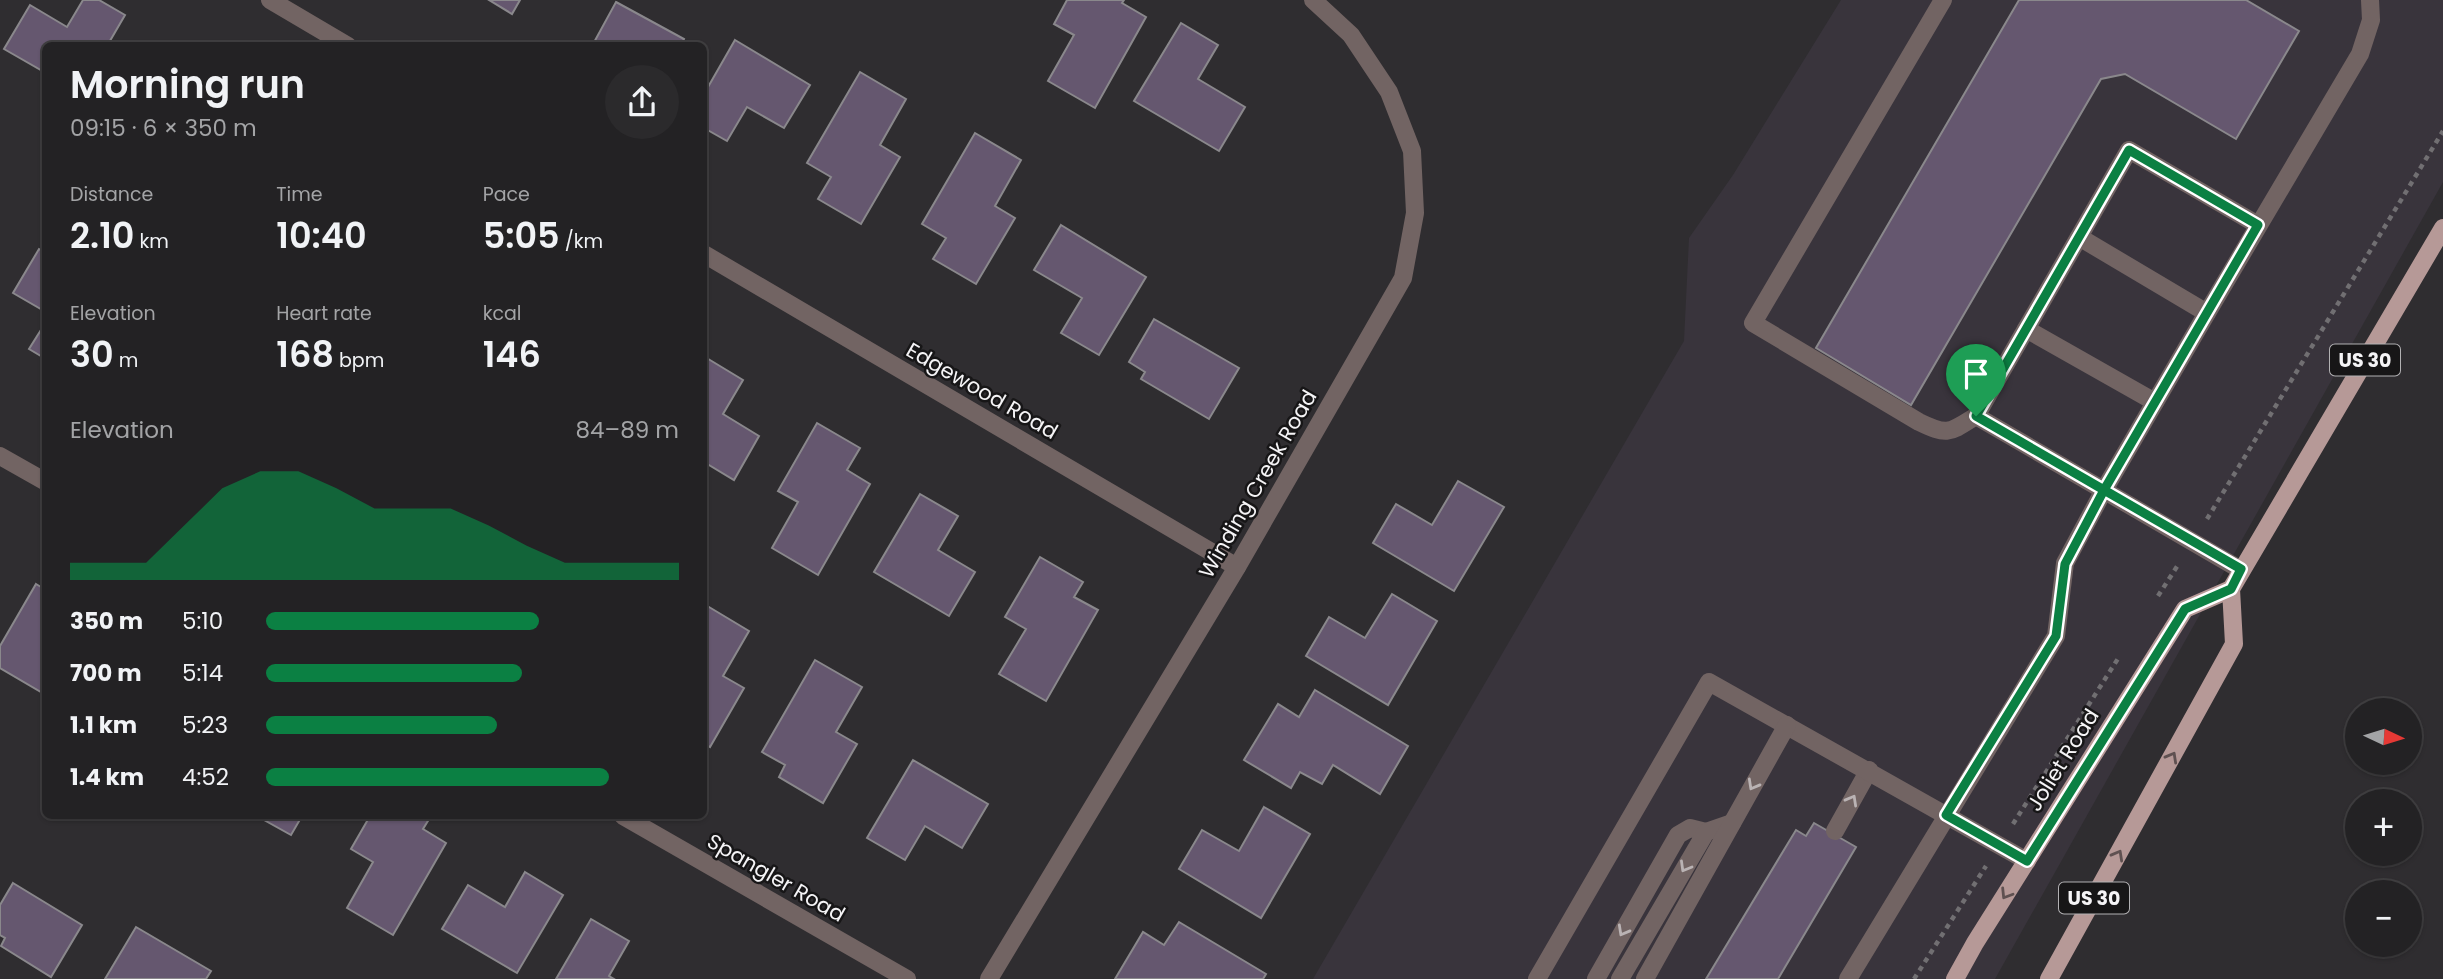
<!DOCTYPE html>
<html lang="en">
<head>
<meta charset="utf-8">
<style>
	body { margin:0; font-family:Poppins,sans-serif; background:#2b2a2c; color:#f1f3f6; height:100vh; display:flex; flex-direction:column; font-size:26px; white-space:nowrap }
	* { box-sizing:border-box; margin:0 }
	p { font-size:23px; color:#a3a4a6 }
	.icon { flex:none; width:38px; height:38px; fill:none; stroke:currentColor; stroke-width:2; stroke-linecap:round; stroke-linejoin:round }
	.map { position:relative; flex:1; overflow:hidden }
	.drawer { position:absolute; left:42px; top:42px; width:665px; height:777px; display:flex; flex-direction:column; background:#232224; border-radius:10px; box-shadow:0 2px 5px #0004,0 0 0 2px #403f41 }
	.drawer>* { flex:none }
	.needle { width:46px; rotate:94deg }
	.buttons { position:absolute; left:2345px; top:698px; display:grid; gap:14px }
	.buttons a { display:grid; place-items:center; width:77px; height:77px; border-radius:50%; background:#232224; box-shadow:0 2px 5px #0004,0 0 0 2px #403f41; font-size:35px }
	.pin { position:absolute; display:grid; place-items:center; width:60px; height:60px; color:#fff; margin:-72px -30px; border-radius:50% 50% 50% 0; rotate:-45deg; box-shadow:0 0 7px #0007 }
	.pin .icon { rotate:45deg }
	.round { display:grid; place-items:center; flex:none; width:74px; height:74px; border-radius:37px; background:#2b2a2c }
	.headline { display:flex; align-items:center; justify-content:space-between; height:119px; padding:0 28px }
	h1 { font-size:38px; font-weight:600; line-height:52px }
	.stats { display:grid; grid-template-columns:repeat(3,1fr); gap:10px; height:119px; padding:7px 28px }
	.stats div { display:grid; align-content:center }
	.stats b { font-size:35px; font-weight:600 }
	.stats small { font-size:19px; font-weight:400 }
	.stats p { font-size:19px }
	.chart { height:196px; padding:14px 28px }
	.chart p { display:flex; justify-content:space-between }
	.chart svg { width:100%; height:126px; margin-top:7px; fill:#0b8043; opacity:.7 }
	ul { padding:0 28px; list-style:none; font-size:23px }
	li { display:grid; grid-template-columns:112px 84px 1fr; align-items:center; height:52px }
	li i { height:18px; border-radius:9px; background:#0b8043 }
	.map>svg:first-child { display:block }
	.built { fill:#39343c }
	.building { fill:#65576f; stroke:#8a888c; stroke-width:2 }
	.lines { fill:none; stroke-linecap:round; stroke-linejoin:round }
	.path { stroke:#716f72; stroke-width:4.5; stroke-dasharray:5 5; stroke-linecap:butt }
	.lane { stroke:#726463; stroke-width:18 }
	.street { stroke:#726463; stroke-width:18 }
	.primary { stroke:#b69997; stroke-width:18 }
	.oneway { stroke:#5f5151 }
	.oneway2 { stroke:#bab3b4 }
	.route-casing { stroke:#fff; stroke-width:14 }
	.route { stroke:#0b8043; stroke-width:9 }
	.labels { text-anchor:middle; stroke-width:5; stroke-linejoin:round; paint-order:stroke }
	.shield { fill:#171617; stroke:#b2b1b3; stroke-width:2 }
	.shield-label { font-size:19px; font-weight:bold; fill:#f5f4f6 }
	.street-label { font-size:21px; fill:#f5f4f6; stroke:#171617 }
</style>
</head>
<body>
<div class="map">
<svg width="2443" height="979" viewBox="0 0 2443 979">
	<rect width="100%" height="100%" fill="#2f2d30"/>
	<polygon class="built" points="1841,0 2443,0 2443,182 1995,979 1313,979 1684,341 1689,238 1733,175"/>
	<g class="building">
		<polygon points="83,0 99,0 125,15 107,46 46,46 46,73 4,49 30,5 67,27"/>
		<polygon points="489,0 520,0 512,14"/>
		<polygon points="1067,0 1124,0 1122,3 1146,17 1095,108 1048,81 1074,35 1054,24"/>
		<polygon points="2019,0 2246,0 2299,31 2236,139 2125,74 2101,79 1911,405 1816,348"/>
		<polygon points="616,2 684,39 681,46 592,46"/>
		<polygon points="1181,23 1218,45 1198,79 1245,107 1219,151 1134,101"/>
		<polygon points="735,40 810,85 784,128 747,107 727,141 704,128 704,94"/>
		<polygon points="860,72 906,99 880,145 900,157 861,224 818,199 831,177 807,163"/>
		<polygon points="975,133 1021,160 995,206 1015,218 976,284 933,259 946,238 922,224"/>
		<polygon points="1061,225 1146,277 1099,355 1061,333 1082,298 1034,270"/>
		<polygon points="39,249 46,253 46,312 13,293"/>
		<polygon points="1154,319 1239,368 1209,419 1141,379 1145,372 1129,362"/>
		<polygon points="46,322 46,359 29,349"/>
		<polygon points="705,357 743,380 723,414 759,436 734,480 704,462"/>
		<polygon points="817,423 860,448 847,470 870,484 818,575 772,548 798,502 778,491"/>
		<polygon points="1458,481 1504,507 1454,591 1373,543 1396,504 1432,525"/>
		<polygon points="920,494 958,516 938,550 975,572 949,616 874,572"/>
		<polygon points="1040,557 1083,582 1074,597 1098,610 1046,701 999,674 1026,629 1005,617"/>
		<polygon points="36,584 46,590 46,695 0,668 0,646"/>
		<polygon points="1392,594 1437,621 1388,705 1306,656 1329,617 1365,638"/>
		<polygon points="704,604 749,631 723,676 744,688 710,747 704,743"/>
		<polygon points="815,660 862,687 836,732 857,744 823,803 779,777 785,765 762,752"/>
		<polygon points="1315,690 1408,746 1380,794 1333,765 1322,784 1300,772 1291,788 1244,760 1278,704 1299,717"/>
		<polygon points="913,760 988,804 962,848 925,826 905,860 867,838"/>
		<polygon points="1264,807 1310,834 1261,918 1179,869 1202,830 1239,851"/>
		<polygon points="257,816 302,816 291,835"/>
		<polygon points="370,816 431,816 423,829 446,843 393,935 347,908 373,862 351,849"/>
		<polygon points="1814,823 1856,847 1778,979 1706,979 1796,830 1806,836"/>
		<polygon points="525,872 563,895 517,973 442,929 468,885 505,907"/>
		<polygon points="13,883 82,925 51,977 1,946 5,938 0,935 0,905"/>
		<polygon points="591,919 629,941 609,976 614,979 556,979"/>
		<polygon points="1179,922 1266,974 1263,979 1115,979 1143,932 1164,945"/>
		<polygon points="136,927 211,971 206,979 105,979"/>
	</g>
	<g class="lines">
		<g class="path">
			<polyline points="2207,519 2443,131"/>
			<polyline points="2158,596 2178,565"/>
			<polyline points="2013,824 2119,657"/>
			<polyline points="1914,979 1986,866"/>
		</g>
		<g class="lane">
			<path d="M1943,0L1753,323L1919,422C1948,436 1949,433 1976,416L2129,150L2258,225"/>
			<polyline points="2079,237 2207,313"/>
			<polyline points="2026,329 2155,402"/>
			<polyline points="1976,416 2241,570"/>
			<polyline points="1835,831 1869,770"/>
			<polyline points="1537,979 1709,682 2027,861"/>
			<polyline points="1596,979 1678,835 1690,828 1706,832"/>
			<polyline points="1620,979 1706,832 1732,823"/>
			<polyline points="1645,979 1787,725"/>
			<polyline points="1848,979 2056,636 2065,563 2104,490 2207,313 2360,54 2371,20 2370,0"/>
		</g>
		<g class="street">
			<polyline points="270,0 348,46"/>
			<polyline points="704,254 1237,567"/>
			<polyline points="0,456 46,482"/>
			<polyline points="623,816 907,979"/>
			<polyline points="989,979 1237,567 1403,278 1415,213 1412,151 1389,92 1351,35 1313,0"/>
		</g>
		<g class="primary">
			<polyline points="1955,979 1975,943 2185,609 2231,589"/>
			<polyline points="2049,979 2234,644 2231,589 2443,228"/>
		</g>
	</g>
	<defs><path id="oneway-chevron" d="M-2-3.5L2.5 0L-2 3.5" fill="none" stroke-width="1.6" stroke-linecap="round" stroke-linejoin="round" transform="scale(1.75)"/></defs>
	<g class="oneway">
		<use href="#oneway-chevron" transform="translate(2172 757) rotate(-61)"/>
		<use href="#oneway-chevron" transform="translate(2118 855) rotate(-61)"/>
		<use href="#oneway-chevron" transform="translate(2006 894) rotate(122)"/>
	</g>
	<g class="oneway2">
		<use href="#oneway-chevron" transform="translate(1753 785) rotate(119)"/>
		<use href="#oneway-chevron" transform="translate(1852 800) rotate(-61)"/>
		<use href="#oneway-chevron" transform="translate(1685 867) rotate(120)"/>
		<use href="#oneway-chevron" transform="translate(1623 931) rotate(119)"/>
	</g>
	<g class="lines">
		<defs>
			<polyline id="route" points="1976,416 2104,490 2065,564 2056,636 1946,815 2027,861 2185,609 2231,589 2241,569 2104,490 2258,225 2129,150 1976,416"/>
		</defs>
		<use href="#route" class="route-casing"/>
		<use href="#route" class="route"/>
	</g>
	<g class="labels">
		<g class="shield">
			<rect x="2330" y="344.5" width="70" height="31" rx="5"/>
			<rect x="2059" y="882.5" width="70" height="31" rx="5"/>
		</g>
		<g class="shield-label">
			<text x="2365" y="367">US 30</text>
			<text x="2094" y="905">US 30</text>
		</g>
		<g class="street-label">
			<text transform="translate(982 391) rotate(30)" y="7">Edgewood Road</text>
			<text transform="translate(1258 484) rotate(-60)" y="7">Winding Creek Road</text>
			<text transform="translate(2063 760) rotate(-58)" y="7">Joliet Road</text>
			<text transform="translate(776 878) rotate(30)" y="7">Spangler Road</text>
		</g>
	</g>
</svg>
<div class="buttons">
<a><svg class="needle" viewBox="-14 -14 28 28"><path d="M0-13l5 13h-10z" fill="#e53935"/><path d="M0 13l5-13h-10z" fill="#a3a4a6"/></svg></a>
<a>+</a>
<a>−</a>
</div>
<div class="pin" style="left:1976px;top:416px;background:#1e9e55"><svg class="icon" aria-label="arrive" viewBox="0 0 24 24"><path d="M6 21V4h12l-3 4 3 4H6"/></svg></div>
<section class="drawer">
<div class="headline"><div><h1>Morning run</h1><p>09:15 · 6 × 350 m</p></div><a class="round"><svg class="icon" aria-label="share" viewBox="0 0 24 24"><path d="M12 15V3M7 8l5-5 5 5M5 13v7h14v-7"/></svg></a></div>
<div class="stats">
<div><p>Distance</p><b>2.10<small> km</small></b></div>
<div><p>Time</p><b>10:40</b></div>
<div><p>Pace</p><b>5:05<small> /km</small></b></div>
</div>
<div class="stats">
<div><p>Elevation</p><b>30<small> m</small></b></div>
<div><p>Heart rate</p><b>168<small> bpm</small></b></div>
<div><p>kcal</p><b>146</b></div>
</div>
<div class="chart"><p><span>Elevation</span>84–89 m</p>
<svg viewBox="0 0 160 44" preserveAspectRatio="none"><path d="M0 44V38L10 38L20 38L30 25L40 12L50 6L60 6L70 12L80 19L90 19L100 19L110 25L120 32L130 38L140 38L150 38L160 38V44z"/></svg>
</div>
<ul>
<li><b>350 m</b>5:10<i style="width:66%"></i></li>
<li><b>700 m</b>5:14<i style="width:62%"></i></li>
<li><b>1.1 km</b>5:23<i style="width:56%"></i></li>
<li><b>1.4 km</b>4:52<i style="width:83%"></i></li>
</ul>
</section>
</div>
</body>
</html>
